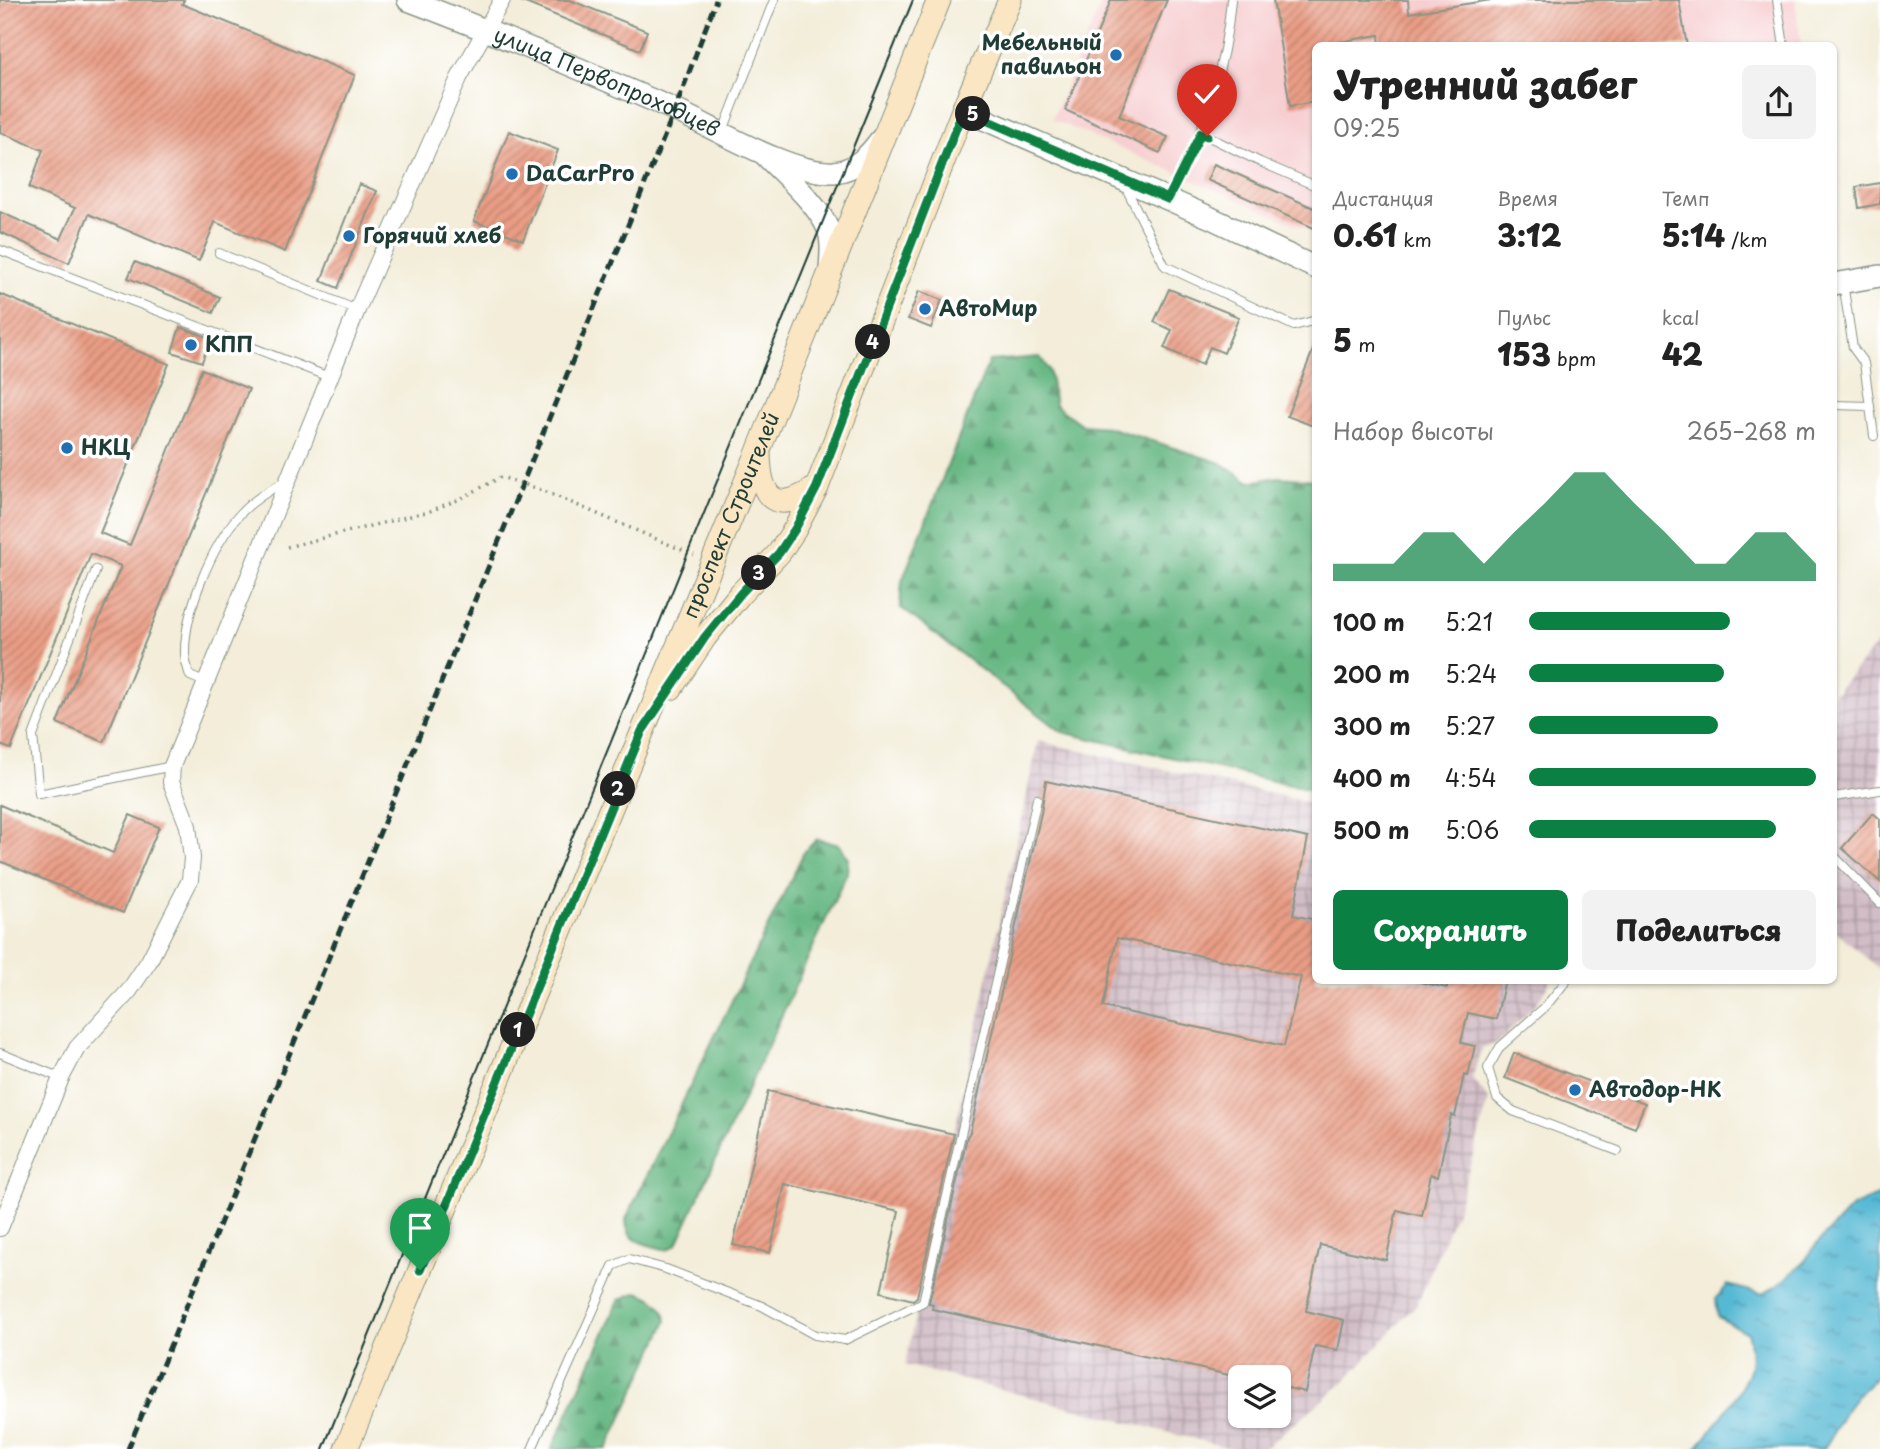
<!DOCTYPE html>
<html lang="ru">
<head>
<meta charset="utf-8">
<style>
	body { margin:0; font-family:"Playpen Sans",sans-serif; background:#f2f2f2; color:#222; height:100vh; display:flex; flex-direction:column; font-size:26px; white-space:nowrap }
	* { box-sizing:border-box; margin:0 }
	p { font-size:23px; color:#767676 }
	.icon { flex:none; width:38px; height:38px; fill:none; stroke:currentColor; stroke-width:2; stroke-linecap:round; stroke-linejoin:round }
	.map { position:relative; flex:1; overflow:hidden }
	.sheet { position:absolute; left:1312px; top:42px; width:525px; height:942px; display:flex; flex-direction:column; background:#fff; border-radius:10px; box-shadow:0 2px 5px #0004 }
	.sheet>* { flex:none }
	.buttons { position:absolute; left:1228px; top:1365px; display:grid; gap:14px }
	.buttons a { display:grid; place-items:center; width:63px; height:63px; border-radius:10px; background:#fff; box-shadow:0 2px 5px #0004; font-size:35px }
	.pin { position:absolute; display:grid; place-items:center; width:60px; height:60px; color:#fff; margin:-72px -30px; border-radius:50% 50% 50% 0; rotate:-45deg; box-shadow:0 0 7px #0007 }
	.pin .icon { rotate:45deg }
	.km { position:absolute; width:35px; height:35px; margin:-18px; border-radius:50%; background:#222; color:#fff; font-size:19px; line-height:35px; text-align:center }
	.round { display:grid; place-items:center; flex:none; width:74px; height:74px; border-radius:10px; background:#f2f2f2 }
	.headline { display:flex; align-items:center; justify-content:space-between; height:119px; padding:0 21px }
	h1 { font-size:38px; font-weight:800; line-height:52px }
	.figures { display:grid; grid-template-columns:repeat(3,1fr); gap:10px; height:119px; padding:7px 21px }
	.figures div { display:grid; align-content:center }
	.figures b { font-size:30px; font-weight:800 }
	.figures small { font-size:19px; font-weight:400 }
	.figures p { font-size:19px }
	.chart { height:196px; padding:14px 21px }
	.chart p { display:flex; justify-content:space-between }
	.chart svg { width:100%; height:126px; margin-top:7px; fill:#0b8043; opacity:.7 }
	.primary-button { display:flex; gap:14px; margin-top:auto; padding:14px 21px }
	.primary-button a { flex:1; height:80px; border-radius:10px; background:#0b8043; color:#fff; font-size:28px; font-weight:800; line-height:80px; text-align:center }
	.primary-button a+a { background:#f2f2f2; color:#222 }
	ul { padding:0 21px; list-style:none; font-size:23px }
	li { display:grid; grid-template-columns:112px 84px 1fr; align-items:center; height:52px }
	li i { height:18px; border-radius:9px; background:#0b8043 }
	.map>svg:first-child { display:block }
	.built { fill:#f7cfd1 }
	.industrial { fill:url(#industrial-grid); fill-rule:evenodd }
	.forest { fill:url(#forest-firs); stroke:#437a5c; stroke-width:2 }
	.water { fill:url(#water-ripples); stroke:#3a7b84; stroke-width:2 }
	.building { fill:url(#building-hatch); fill-rule:evenodd }
	.lines { fill:none; stroke-linecap:round; stroke-linejoin:round }
	.service-casing { stroke:#899586; stroke-width:10 }
	.minor-casing { stroke:#899586; stroke-width:18 }
	.tertiary-casing { stroke:#899586; stroke-width:24 }
	.secondary-casing { stroke:#899586; stroke-width:25 }
	.path { stroke:#899586; stroke-width:3.5; stroke-dasharray:2 5; stroke-linecap:butt }
	.service { stroke:#fff; stroke-width:8 }
	.minor { stroke:#fff; stroke-width:16 }
	.tertiary { stroke:#fff; stroke-width:21 }
	.secondary { stroke:#fbe6c3; stroke-width:23 }
	.tram { stroke:#1f3d34; stroke-width:2 }
	.rail { stroke:#1f3d34; stroke-width:5; stroke-dasharray:10 5; stroke-linecap:butt }
	.route-casing { stroke:#fff; stroke-width:14 }
	.route { stroke:#0b8043; stroke-width:9 }
	.poi-dot { fill:#1f6fb2; stroke:#fff; stroke-width:2.5 }
	.labels { text-anchor:middle; stroke-width:7; stroke-linejoin:round; paint-order:stroke }
	.poi-label { font-size:21px; font-weight:bold; fill:#1f3d34; stroke:#fff; text-anchor:start }
	.street-label { font-size:21px; fill:#1f3d34; stroke:#fff }
</style>
</head>
<body>
<div class="map">
<svg width="1880" height="1449" viewBox="0 0 1880 1449">
	<defs>
		<pattern id="industrial-grid" width="8" height="8" patternUnits="userSpaceOnUse" patternTransform="scale(1.75)"><rect width="8" height="8" fill="#d2bdc6"/><path d="M0 4h8M4 0v8" fill="none" stroke="#aa9ba2"/></pattern>
		<pattern id="forest-firs" width="22" height="20" patternUnits="userSpaceOnUse" patternTransform="scale(1.75)"><rect width="22" height="20" fill="#67b884"/><path d="M5 1l3.5 6h-7zM16 11l3.5 6h-7z" fill="#54976d"/></pattern>
		<pattern id="water-ripples" width="26" height="14" patternUnits="userSpaceOnUse" patternTransform="scale(1.75)"><rect width="26" height="14" fill="#56b9d4"/><path d="M2 4q2-2 4 0t4 0M15 11q2-2 4 0t4 0" fill="none" stroke="#4798ad"/></pattern>
		<pattern id="building-hatch" width="6" height="6" patternUnits="userSpaceOnUse" patternTransform="scale(1.75)"><rect width="6" height="6" fill="#ea9d85"/><path d="M-1 1l2-2M0 6l6-6M5 7l2-2" fill="none" stroke="#bd816e"/></pattern>
	</defs>
	<rect width="100%" height="100%" fill="#fff"/>
	<filter id="ink" filterUnits="userSpaceOnUse"><feTurbulence type="fractalNoise" baseFrequency=".0143" numOctaves="2"/><feDisplacementMap in="SourceGraphic" scale="14" xChannelSelector="R" yChannelSelector="G"/><feConvolveMatrix kernelMatrix="1 2 1 2 8 2 1 2 1" color-interpolation-filters="sRGB"/></filter>
	<filter id="wash" filterUnits="userSpaceOnUse"><feTurbulence type="fractalNoise" baseFrequency=".00686" numOctaves="4" result="noise"/><feDisplacementMap in="SourceGraphic" scale="28" xChannelSelector="R" yChannelSelector="G"/><feGaussianBlur stdDeviation="1.57" result="paint"/><feColorMatrix in="noise" values="0 0 0 0 0 0 0 0 0 0 0 0 0 0 0 0 0 1.4 0 .05"/><feComposite in="paint" operator="in"/></filter>
	<g filter="url(#wash)">
		<rect width="100%" height="100%" fill="#f3edd9"/>
		<polygon class="built" points="1103,0 1795,0 1801,45 1316,46 1316,233 1052,119"/>
		<g class="industrial">
			<polygon points="1880,640 1880,970 1834,929 1834,694"/>
			<path d="M1038,741L1316,804V980H1551L1537,1003L1498,1043L1483,1047L1472,1078L1489,1100L1458,1206L1417,1304L1341,1385L1263,1449H1233L905,1365ZM1241,1377H1279V1416H1241Z"/>
		</g>
		<g class="forest">
			<polygon points="1040,357 1049,370 1055,405 1082,425 1108,427 1221,463 1250,482 1278,477 1316,480 1316,791 1062,732 900,607 902,581 989,361"/>
			<path d="M817,839L840,845L848,858L847,873L677,1244L667,1250C647,1244 626,1244 626,1219L804,852Z"/>
			<path d="M637,1292C654,1297 662,1303 667,1321L607,1449H552L619,1300Z"/>
		</g>
		<path class="water" d="M1880,1195V1374C1864,1388 1850,1401 1840,1420C1834,1430 1831,1440 1823,1449H1696C1711,1431 1746,1388 1750,1366C1752,1354 1750,1344 1747,1333L1718,1317L1716,1298L1728,1285L1762,1294L1777,1286L1805,1261L1815,1246L1852,1207Z"/>
		<g id="blocks">
			<g class="building">
				<polygon points="0,0 184,0 182,4 355,75 285,252 215,222 199,261 89,214 69,263 0,232 0,212 61,239 75,208 29,188 43,150 0,132"/>
				<polygon points="518,0 570,0 647,31 640,50"/>
				<polygon points="1111,0 1167,0 1119,116 1168,137 1160,153 1065,110"/>
				<polygon points="1273,0 1408,0 1409,13 1491,0 1679,0 1687,46 1380,46 1379,35 1316,46 1316,102 1290,106"/>
				<polygon points="509,131 558,150 523,240 474,221"/>
				<polygon points="1214,164 1316,209 1316,229 1207,180"/>
				<polygon points="1880,183 1880,204 1859,208 1856,187"/>
				<polygon points="359,184 377,191 338,288 321,281"/>
				<polygon points="135,262 220,297 213,313 128,278"/>
				<polygon points="1169,289 1239,317 1224,353 1210,347 1202,365 1164,348 1172,330 1154,322"/>
				<polygon points="919,291 942,300 931,328 908,319"/>
				<polygon points="0,294 169,364 100,533 130,545 202,369 249,389 104,742 57,723 121,566 91,554 11,749 0,745"/>
				<polygon points="180,327 210,338 202,362 172,352"/>
				<polygon points="1315,345 1316,345 1316,427 1287,416"/>
				<path d="M1046,781L1308,838L1293,915L1316,920V980H1411L1447,988V980H1505L1496,1019L1468,1013L1461,1043L1475,1046L1468,1076L1464,1075L1455,1116L1451,1115L1438,1176L1431,1174L1422,1216L1397,1210L1386,1260L1320,1245L1306,1311L1344,1320L1338,1350L1315,1346L1305,1392L1279,1386V1377H1238L932,1309L933,1304L929,1303L967,1137L970,1132L1041,813ZM1117,938L1301,977L1284,1046L1103,1007Z"/>
				<polygon points="0,805 113,853 130,815 159,827 123,913 0,861"/>
				<polygon points="1873,813 1880,819 1880,882 1842,848"/>
				<polygon points="1514,1053 1645,1103 1635,1128 1505,1078"/>
				<polygon points="768,1091 954,1134 917,1297 913,1300 881,1292 899,1211 785,1184 770,1253 733,1245"/>
			</g>
		</g>
	</g>
	<g filter="url(#ink)">
		<use href="#blocks" fill-opacity="0" stroke="#899586" stroke-width="2"/>
		<g class="lines">
			<defs>
				<g id="service">
					<polyline points="1777,0 1784,46"/>
					<polyline points="723,131 774,0"/>
					<polyline points="1201,133 1260,162 1316,186"/>
					<polyline points="1124,184 1165,266 1294,326 1316,320"/>
					<path d="M1168,199C1203,136 1225,72 1231,0"/>
					<polyline points="0,250 329,377"/>
					<polyline points="219,253 357,310"/>
					<polyline points="1843,283 1853,348 1864,363 1874,436"/>
					<polyline points="1834,405 1870,406"/>
					<polyline points="96,570 33,736 39,794 172,766"/>
					<path d="M207,683L190,676C188,669 185,661 185,654C184,612 212,545 240,514C253,500 268,491 284,482"/>
					<polyline points="1834,797 1880,790"/>
					<polyline points="1834,856 1880,903"/>
					<polyline points="1567,980 1545,1007 1500,1047 1488,1068 1497,1098 1513,1111 1618,1151"/>
					<polyline points="0,1053 61,1078"/>
					<polyline points="532,1449 613,1266 629,1259 666,1269 762,1306 815,1335 845,1340 923,1302 1037,799"/>
				</g>
				<polyline id="minor" points="0,1228 61,1078 77,1048 129,991 149,961 190,880 192,858 188,826 171,782 172,766 357,310 459,78 502,0"/>
				<g id="tertiary">
					<path id="s1" d="M408,0C495,33 581,69 666,106C708,124 790,175 834,172C856,170 869,155 881,139"/>
					<polyline points="963,110 1209,217 1316,268"/>
					<path d="M766,156C785,176 818,204 828,229C833,241 831,256 830,269"/>
					<polyline points="1834,284 1880,276"/>
				</g>
				<g id="secondary">
					<path d="M759,453C760,499 775,516 817,487"/>
					<polyline points="671,688 705,637 741,593 779,553 795,529 817,487 963,110 1010,0"/>
					<path id="s2" d="M346,1449L758,452L939,0"/>
				</g>
			</defs>
			<use href="#service" class="service-casing"/>
			<use href="#minor" class="minor-casing"/>
			<use href="#tertiary" class="tertiary-casing"/>
			<use href="#secondary" class="secondary-casing"/>
			<polyline class="path" points="287,547 430,511 460,499 501,477 539,489 694,555"/>
			<use href="#service" class="service"/>
			<use href="#minor" class="minor"/>
			<use href="#tertiary" class="tertiary"/>
			<use href="#secondary" class="secondary"/>
			<polyline class="tram" points="323,1449 913,0"/>
			<polyline class="rail" points="128,1449 675,110 716,0"/>
		</g>
	</g>
	<g class="lines" filter="url(#ink)">
		<defs>
			<polyline id="route" points="420,1270 642,731 705,637 741,593 779,553 795,529 817,487 963,110 1168,199 1201,133 1207,136"/>
		</defs>
		<use href="#route" class="route-casing"/>
		<use href="#route" class="route"/>
	</g>
	<g class="poi-dot">
		<circle cx="1116" cy="55" r="7"/>
		<circle cx="512" cy="174" r="7"/>
		<circle cx="349" cy="236" r="7"/>
		<circle cx="925" cy="309" r="7"/>
		<circle cx="191" cy="345" r="7"/>
		<circle cx="67" cy="448" r="7"/>
		<circle cx="1575" cy="1090" r="7"/>
	</g>
	<g class="labels">
		<g class="poi-label">
			<text x="1102" y="50" text-anchor="end">Мебельный<tspan x="1102" dy="24">павильон</tspan></text>
			<text x="526" y="181">DaCarPro</text>
			<text x="363" y="243">Горячий хлеб</text>
			<text x="939" y="316">АвтоМир</text>
			<text x="205" y="352">КПП</text>
			<text x="81" y="455">НКЦ</text>
			<text x="1589" y="1097">Автодор-НК</text>
		</g>
		<g class="street-label">
			<text dy="7" stroke="none"><textPath href="#s1" startOffset="215">улица Первопроходцев</textPath></text>
			<text dy="7" stroke="none"><textPath href="#s2" startOffset="1010">проспект Строителей</textPath></text>
		</g>
	</g>
</svg>
<div class="buttons">
<a><svg class="icon" aria-label="layers" viewBox="0 0 24 24"><path d="M12 4l9 5-9 5-9-5zM3 14l9 5 9-5"/></svg></a>
</div>
<div class="pin" style="left:420px;top:1270px;background:#1e9e55"><svg class="icon" aria-label="arrive" viewBox="0 0 24 24"><path d="M6 21V4h12l-3 4 3 4H6"/></svg></div>
<div class="pin" style="left:1207px;top:136px;background:#d93025"><svg class="icon" aria-label="check" viewBox="0 0 24 24"><path d="M5 12l5 5 9-10"/></svg></div>
<b class="km" style="left:518px;top:1030px">1</b>
<b class="km" style="left:618px;top:789px">2</b>
<b class="km" style="left:759px;top:573px">3</b>
<b class="km" style="left:873px;top:342px">4</b>
<b class="km" style="left:973px;top:114px">5</b>
<section class="sheet">
<div class="headline"><div><h1>Утренний забег</h1><p>09:25</p></div><a class="round"><svg class="icon" aria-label="share" viewBox="0 0 24 24"><path d="M12 15V3M7 8l5-5 5 5M5 13v7h14v-7"/></svg></a></div>
<div class="figures">
<div><p>Дистанция</p><b>0.61<small> km</small></b></div>
<div><p>Время</p><b>3:12</b></div>
<div><p>Темп</p><b>5:14<small> /km</small></b></div>
</div>
<div class="figures">
<div><b>5<small> m</small></b></div>
<div><p>Пульс</p><b>153<small> bpm</small></b></div>
<div><p>kcal</p><b>42</b></div>
</div>
<div class="chart"><p><span>Набор высоты</span>265–268 m</p>
<svg viewBox="0 0 160 44" preserveAspectRatio="none"><path d="M0 44V38L10 38L20 38L30 27L40 27L50 38L60 27L70 17L80 6L90 6L100 17L110 27L120 38L130 38L140 27L150 27L160 38V44z"/></svg>
</div>
<ul>
<li><b>100 m</b>5:21<i style="width:70%"></i></li>
<li><b>200 m</b>5:24<i style="width:68%"></i></li>
<li><b>300 m</b>5:27<i style="width:66%"></i></li>
<li><b>400 m</b>4:54<i style="width:100%"></i></li>
<li><b>500 m</b>5:06<i style="width:86%"></i></li>
</ul>
<div class="primary-button"><a>Сохранить</a><a>Поделиться</a></div>
</section>
</div>
</body>
</html>
